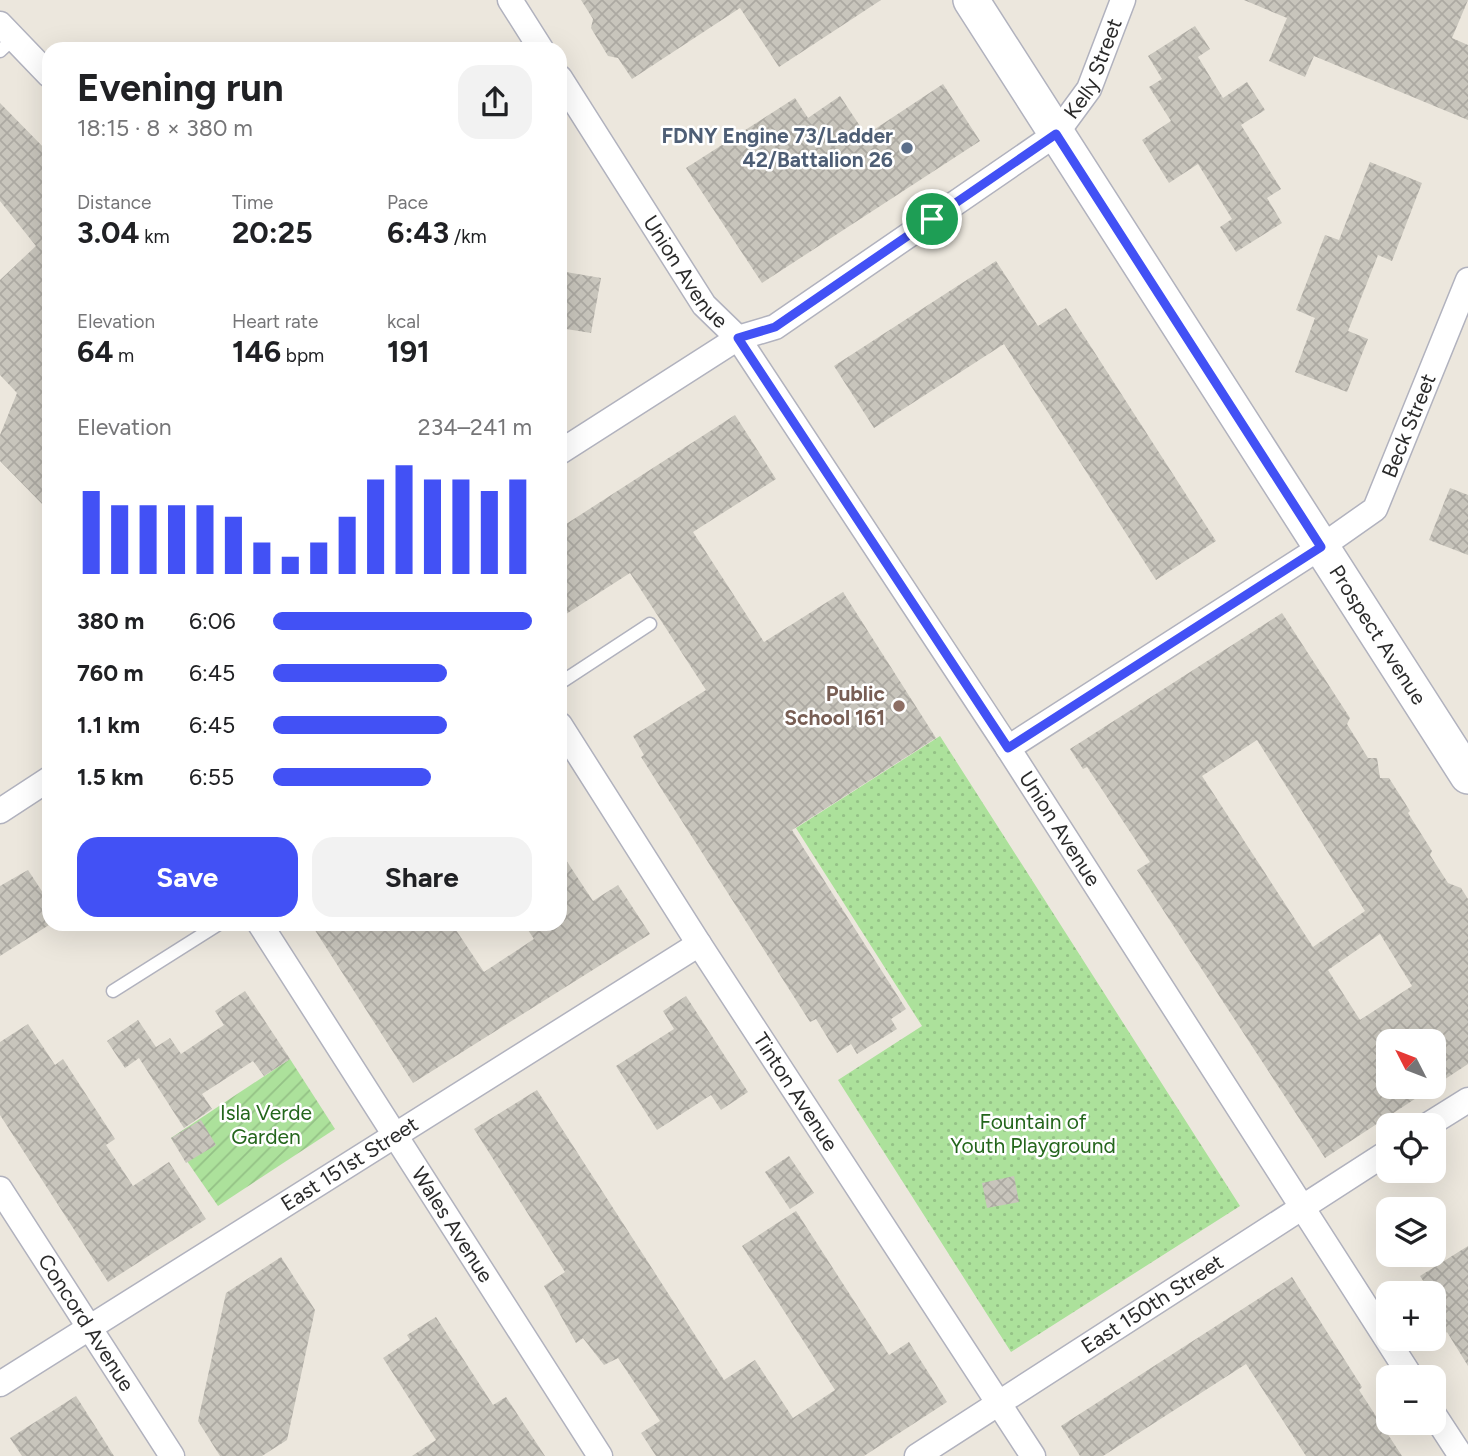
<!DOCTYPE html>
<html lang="en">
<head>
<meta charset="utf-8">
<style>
	body { margin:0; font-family:Figtree,sans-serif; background:#f2f2f2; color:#202124; height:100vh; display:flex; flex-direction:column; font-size:26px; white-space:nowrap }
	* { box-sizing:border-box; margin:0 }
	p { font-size:23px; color:#757577 }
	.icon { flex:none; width:38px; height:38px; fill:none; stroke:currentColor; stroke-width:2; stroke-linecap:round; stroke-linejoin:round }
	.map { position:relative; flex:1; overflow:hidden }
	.side { position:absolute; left:42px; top:42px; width:525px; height:889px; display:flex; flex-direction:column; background:#fff; border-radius:21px; box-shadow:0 7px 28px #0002 }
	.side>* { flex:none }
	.needle { width:46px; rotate:312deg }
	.tools { position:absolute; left:1376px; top:1029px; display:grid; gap:14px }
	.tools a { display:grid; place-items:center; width:70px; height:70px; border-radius:14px; background:#fff; box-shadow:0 7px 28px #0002; font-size:35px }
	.pin { position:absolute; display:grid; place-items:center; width:60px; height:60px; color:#fff; margin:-30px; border:4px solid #fff; border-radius:50%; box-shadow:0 2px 7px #0007 }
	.round { display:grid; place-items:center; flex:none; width:74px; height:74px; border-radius:21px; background:#f2f2f2 }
	.headline { display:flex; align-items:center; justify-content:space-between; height:119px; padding:0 35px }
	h1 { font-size:38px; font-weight:700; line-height:52px }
	.stats { display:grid; grid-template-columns:repeat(3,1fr); gap:10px; height:119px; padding:7px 35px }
	.stats div { display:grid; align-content:center }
	.stats b { font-size:30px; font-weight:700 }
	.stats small { font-size:19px; font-weight:400 }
	.stats p { font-size:19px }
	.chart { height:196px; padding:14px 35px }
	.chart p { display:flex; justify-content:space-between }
	.chart svg { width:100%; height:126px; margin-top:7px; stroke:#4251f5; stroke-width:6 }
	.cta { display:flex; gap:14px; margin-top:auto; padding:14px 35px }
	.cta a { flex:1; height:80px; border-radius:21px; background:#4251f5; color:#fff; font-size:28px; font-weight:700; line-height:80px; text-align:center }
	.cta a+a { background:#f2f2f2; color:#202124 }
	ul { padding:0 35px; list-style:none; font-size:23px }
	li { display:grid; grid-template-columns:112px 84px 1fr; align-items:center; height:52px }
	li i { height:18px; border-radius:9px; background:#4251f5 }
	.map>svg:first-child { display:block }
	.park { fill:url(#park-dots) }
	.garden { fill:url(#garden-furrows) }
	.building { fill:url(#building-cross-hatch); fill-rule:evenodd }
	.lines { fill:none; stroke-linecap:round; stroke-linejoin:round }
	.lane-casing { stroke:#b1b2be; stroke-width:15 }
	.street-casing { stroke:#b1b2be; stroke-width:27 }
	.secondary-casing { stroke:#b1b2be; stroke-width:38 }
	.lane { stroke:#fff; stroke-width:12 }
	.street { stroke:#fff; stroke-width:24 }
	.secondary { stroke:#fff; stroke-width:35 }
	.route-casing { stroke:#fff; stroke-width:14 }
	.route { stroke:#4251f5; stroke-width:9 }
	.service-dot { fill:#5c6f8a; stroke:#fff; stroke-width:2.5 }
	.education-dot { fill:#8d6e63; stroke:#fff; stroke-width:2.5 }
	.labels { text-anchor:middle; stroke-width:5; stroke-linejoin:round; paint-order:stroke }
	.street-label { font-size:21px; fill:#2b2b2b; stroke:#fff }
	.service-label { font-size:21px; font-weight:bold; fill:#4e5e75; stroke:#fff; text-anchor:end }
	.education-label { font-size:21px; font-weight:bold; fill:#785e54; stroke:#fff; text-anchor:end }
	.park-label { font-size:21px; fill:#24661c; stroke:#fff }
</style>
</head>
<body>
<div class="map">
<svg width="1468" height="1456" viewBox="0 0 1468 1456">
	<defs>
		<pattern id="park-dots" width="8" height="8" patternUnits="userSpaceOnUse" patternTransform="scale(1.75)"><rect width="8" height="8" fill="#ace19b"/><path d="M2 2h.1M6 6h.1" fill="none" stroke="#94c186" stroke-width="1.8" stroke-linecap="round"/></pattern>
		<pattern id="garden-furrows" width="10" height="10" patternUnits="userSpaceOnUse" patternTransform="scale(1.75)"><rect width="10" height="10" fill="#ace19b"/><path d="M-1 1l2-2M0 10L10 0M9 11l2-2" fill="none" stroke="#94c186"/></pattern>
		<pattern id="building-cross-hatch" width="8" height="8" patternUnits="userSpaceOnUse" patternTransform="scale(1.75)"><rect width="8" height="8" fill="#c8c5bc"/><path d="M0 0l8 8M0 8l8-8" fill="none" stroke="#aca9a2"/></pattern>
	</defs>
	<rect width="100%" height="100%" fill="#ece7dd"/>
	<polygon class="park" points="940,736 1240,1206 1011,1352 838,1080 922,1026 796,828"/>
	<polygon class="garden" points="290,1059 335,1129 218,1206 171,1138"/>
	<g class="building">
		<polygon points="581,0 881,0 779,67 740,8 632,79 618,58 608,56 591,28 593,19"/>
		<polygon points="1244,0 1468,0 1452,38 1468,45 1468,120 1314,56 1305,77 1269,61 1287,18"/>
		<polygon points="1195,26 1210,49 1198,57 1223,98 1247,82 1265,110 1241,125 1281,189 1267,198 1282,223 1236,252 1220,227 1232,219 1198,164 1169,183 1142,140 1171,121 1149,87 1162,79 1148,56"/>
		<polygon points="943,84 980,141 762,283 686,168 795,98 808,118 840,96 866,135"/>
		<polygon points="0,103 49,153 49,511 0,461 0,435 17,393 0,375 0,280 36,246 0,201"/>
		<polygon points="1370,162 1422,183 1392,261 1378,255 1348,331 1368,339 1347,392 1295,372 1315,318 1296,310 1325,235 1339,240"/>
		<polygon points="996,261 1038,326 1066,308 1216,541 1156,580 1004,344 874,428 834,366"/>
		<polygon points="560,271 601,278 591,333 560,328"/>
		<polygon points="735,415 776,479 693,532 764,642 843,592 936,738 792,830 906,1009 891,1019 897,1029 857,1054 851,1044 837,1053 816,1019 810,1022 641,757 644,755 633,736 706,690 630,573 560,618 560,528"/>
		<polygon points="1450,488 1468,495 1468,555 1429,540"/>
		<path d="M1282,613L1350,718L1347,724L1368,758H1377L1380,778H1389L1410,811L1408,813L1432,851L1430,855L1448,883L1461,888L1468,899V1064L1325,1158L1137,870L1150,862L1087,767L1083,769L1070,749ZM1257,740L1365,911L1313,947L1202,776ZM1380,934L1412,986L1360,1020L1328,970ZM1388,1041H1433V1087H1388Z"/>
		<polygon points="560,851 593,901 618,885 650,934 413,1083 311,924 452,924 484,972 534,939 524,924 560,924"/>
		<polygon points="28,870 49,902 49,925 0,956 0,886"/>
		<polygon points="245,991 290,1059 264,1076 253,1061 202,1094 212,1109 184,1128 139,1058 125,1068 107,1041 138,1020 156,1047 170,1038 181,1054 224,1025 215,1011"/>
		<polygon points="686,996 748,1092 721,1110 711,1095 657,1130 616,1066 674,1029 663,1011"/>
		<polygon points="28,1024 55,1065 63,1059 115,1139 106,1145 133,1186 169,1162 206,1219 108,1282 0,1115 0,1042"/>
		<polygon points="537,1090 724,1380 755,1360 793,1418 835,1390 742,1246 796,1211 889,1355 909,1342 947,1402 864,1456 656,1456 641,1433 660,1421 618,1358 604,1365 583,1338 576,1343 544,1286 565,1272 474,1129"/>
		<polygon points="201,1120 216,1145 186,1163 171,1138"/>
		<polygon points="789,1156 814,1193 790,1209 765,1172"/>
		<polygon points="1014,1176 1019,1202 987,1208 982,1183"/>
		<polygon points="1468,1246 1468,1366 1447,1332 1442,1336 1433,1322 1433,1293 1431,1293 1420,1276"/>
		<polygon points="281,1257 315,1310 287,1440 262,1456 220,1456 198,1421 226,1293"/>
		<polygon points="1292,1277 1362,1387 1359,1390 1402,1456 1306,1456 1246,1364 1103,1456 1080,1456 1061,1426"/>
		<polygon points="436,1317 493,1405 506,1397 545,1456 412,1456 436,1440 383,1358 410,1340 407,1335"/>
		<polygon points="76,1396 114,1456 22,1456 10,1438"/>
	</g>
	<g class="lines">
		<defs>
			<g id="lane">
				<polyline points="0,51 14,38"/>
				<polyline points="560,683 650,624"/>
				<polyline points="113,991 219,924"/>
			</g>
			<g id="street">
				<polyline points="510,0 541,49"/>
				<polyline points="0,24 49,75"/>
				<path id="s1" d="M560,78L704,305L738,338L1008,748L1411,1377"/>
				<path id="s2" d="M560,452L738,338L775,327L1056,134L1089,89L1123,0"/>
				<path id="s3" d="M560,725L699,944L1033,1456"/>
				<path id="s4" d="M1008,748L1321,547L1375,509L1468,280"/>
				<polyline points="0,811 49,779"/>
				<path id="s5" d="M260,924L600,1456"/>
				<polyline points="1428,1125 1468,1100"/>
				<path id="s6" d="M0,1189L172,1456"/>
				<path id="s7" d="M0,1384L699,944"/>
				<polyline points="1433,1413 1461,1456"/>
				<path id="s8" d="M917,1456L1388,1152"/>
			</g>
			<g id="secondary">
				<path id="s9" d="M971,0L1468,776"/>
			</g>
		</defs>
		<use href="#lane" class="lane-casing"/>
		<use href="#street" class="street-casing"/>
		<use href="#secondary" class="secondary-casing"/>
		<use href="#lane" class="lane"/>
		<use href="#street" class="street"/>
		<use href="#secondary" class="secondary"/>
	</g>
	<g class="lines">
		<defs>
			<polygon id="route" points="1056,134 1321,547 1008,748 738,338 775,327"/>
		</defs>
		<use href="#route" class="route-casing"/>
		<use href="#route" class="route"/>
	</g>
	<circle class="service-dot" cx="907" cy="148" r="7"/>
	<circle class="education-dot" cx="899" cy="706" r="7"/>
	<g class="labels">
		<g class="street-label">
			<text dy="7" stroke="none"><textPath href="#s2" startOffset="667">Kelly Street</textPath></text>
			<text dy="7" stroke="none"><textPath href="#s1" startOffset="231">Union Avenue</textPath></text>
			<text dy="7" stroke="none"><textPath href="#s4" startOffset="528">Beck Street</textPath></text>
			<text dy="7" stroke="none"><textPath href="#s9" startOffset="754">Prospect Avenue</textPath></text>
			<text dy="7" stroke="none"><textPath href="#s1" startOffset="903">Union Avenue</textPath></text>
			<text dy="7" stroke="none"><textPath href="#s3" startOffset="436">Tinton Avenue</textPath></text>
			<text dy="7" stroke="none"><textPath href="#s7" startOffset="413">East 151st Street</textPath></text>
			<text dy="7" stroke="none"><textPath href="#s5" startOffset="357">Wales Avenue</textPath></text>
			<text dy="7" stroke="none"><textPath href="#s8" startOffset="280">East 150th Street</textPath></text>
			<text dy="7" stroke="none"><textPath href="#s6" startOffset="159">Concord Avenue</textPath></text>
		</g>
		<g class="service-label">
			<text x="893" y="143">FDNY Engine 73/Ladder<tspan x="893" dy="24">42/Battalion 26</tspan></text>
		</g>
		<g class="education-label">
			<text x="885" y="701">Public<tspan x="885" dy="24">School 161</tspan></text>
		</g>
		<g class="park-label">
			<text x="266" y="1120">Isla Verde<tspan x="266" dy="24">Garden</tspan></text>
			<text x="1033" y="1129">Fountain of<tspan x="1033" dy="24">Youth Playground</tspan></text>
		</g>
	</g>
</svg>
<div class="tools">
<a><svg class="needle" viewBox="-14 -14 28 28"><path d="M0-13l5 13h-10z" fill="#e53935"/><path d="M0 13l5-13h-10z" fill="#757577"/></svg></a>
<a><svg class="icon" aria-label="locate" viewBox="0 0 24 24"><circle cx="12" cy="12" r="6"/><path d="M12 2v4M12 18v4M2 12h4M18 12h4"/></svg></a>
<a><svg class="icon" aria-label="layers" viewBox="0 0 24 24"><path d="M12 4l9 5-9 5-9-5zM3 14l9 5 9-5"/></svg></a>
<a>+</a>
<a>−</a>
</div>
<div class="pin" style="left:932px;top:219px;background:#1e9e55"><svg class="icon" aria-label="arrive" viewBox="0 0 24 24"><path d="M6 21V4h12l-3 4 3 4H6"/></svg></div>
<section class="side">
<div class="headline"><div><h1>Evening run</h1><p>18:15 · 8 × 380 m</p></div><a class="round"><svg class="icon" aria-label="share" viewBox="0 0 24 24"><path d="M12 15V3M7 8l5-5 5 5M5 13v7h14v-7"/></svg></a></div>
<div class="stats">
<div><p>Distance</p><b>3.04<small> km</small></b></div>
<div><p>Time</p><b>20:25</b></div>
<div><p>Pace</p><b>6:43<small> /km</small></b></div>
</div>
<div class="stats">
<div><p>Elevation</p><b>64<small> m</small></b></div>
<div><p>Heart rate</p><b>146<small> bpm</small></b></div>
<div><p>kcal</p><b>191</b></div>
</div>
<div class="chart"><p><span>Elevation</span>234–241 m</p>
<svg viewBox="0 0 160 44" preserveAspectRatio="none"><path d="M5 44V15M15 44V20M25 44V20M35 44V20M45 44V20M55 44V24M65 44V33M75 44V38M85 44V33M95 44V24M105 44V11M115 44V6M125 44V11M135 44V11M145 44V15M155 44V11"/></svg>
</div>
<ul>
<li><b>380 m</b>6:06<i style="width:100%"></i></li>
<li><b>760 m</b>6:45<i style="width:67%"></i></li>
<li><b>1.1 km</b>6:45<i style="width:67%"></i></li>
<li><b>1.5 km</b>6:55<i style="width:61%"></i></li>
</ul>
<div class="cta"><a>Save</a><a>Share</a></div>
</section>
</div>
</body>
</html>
